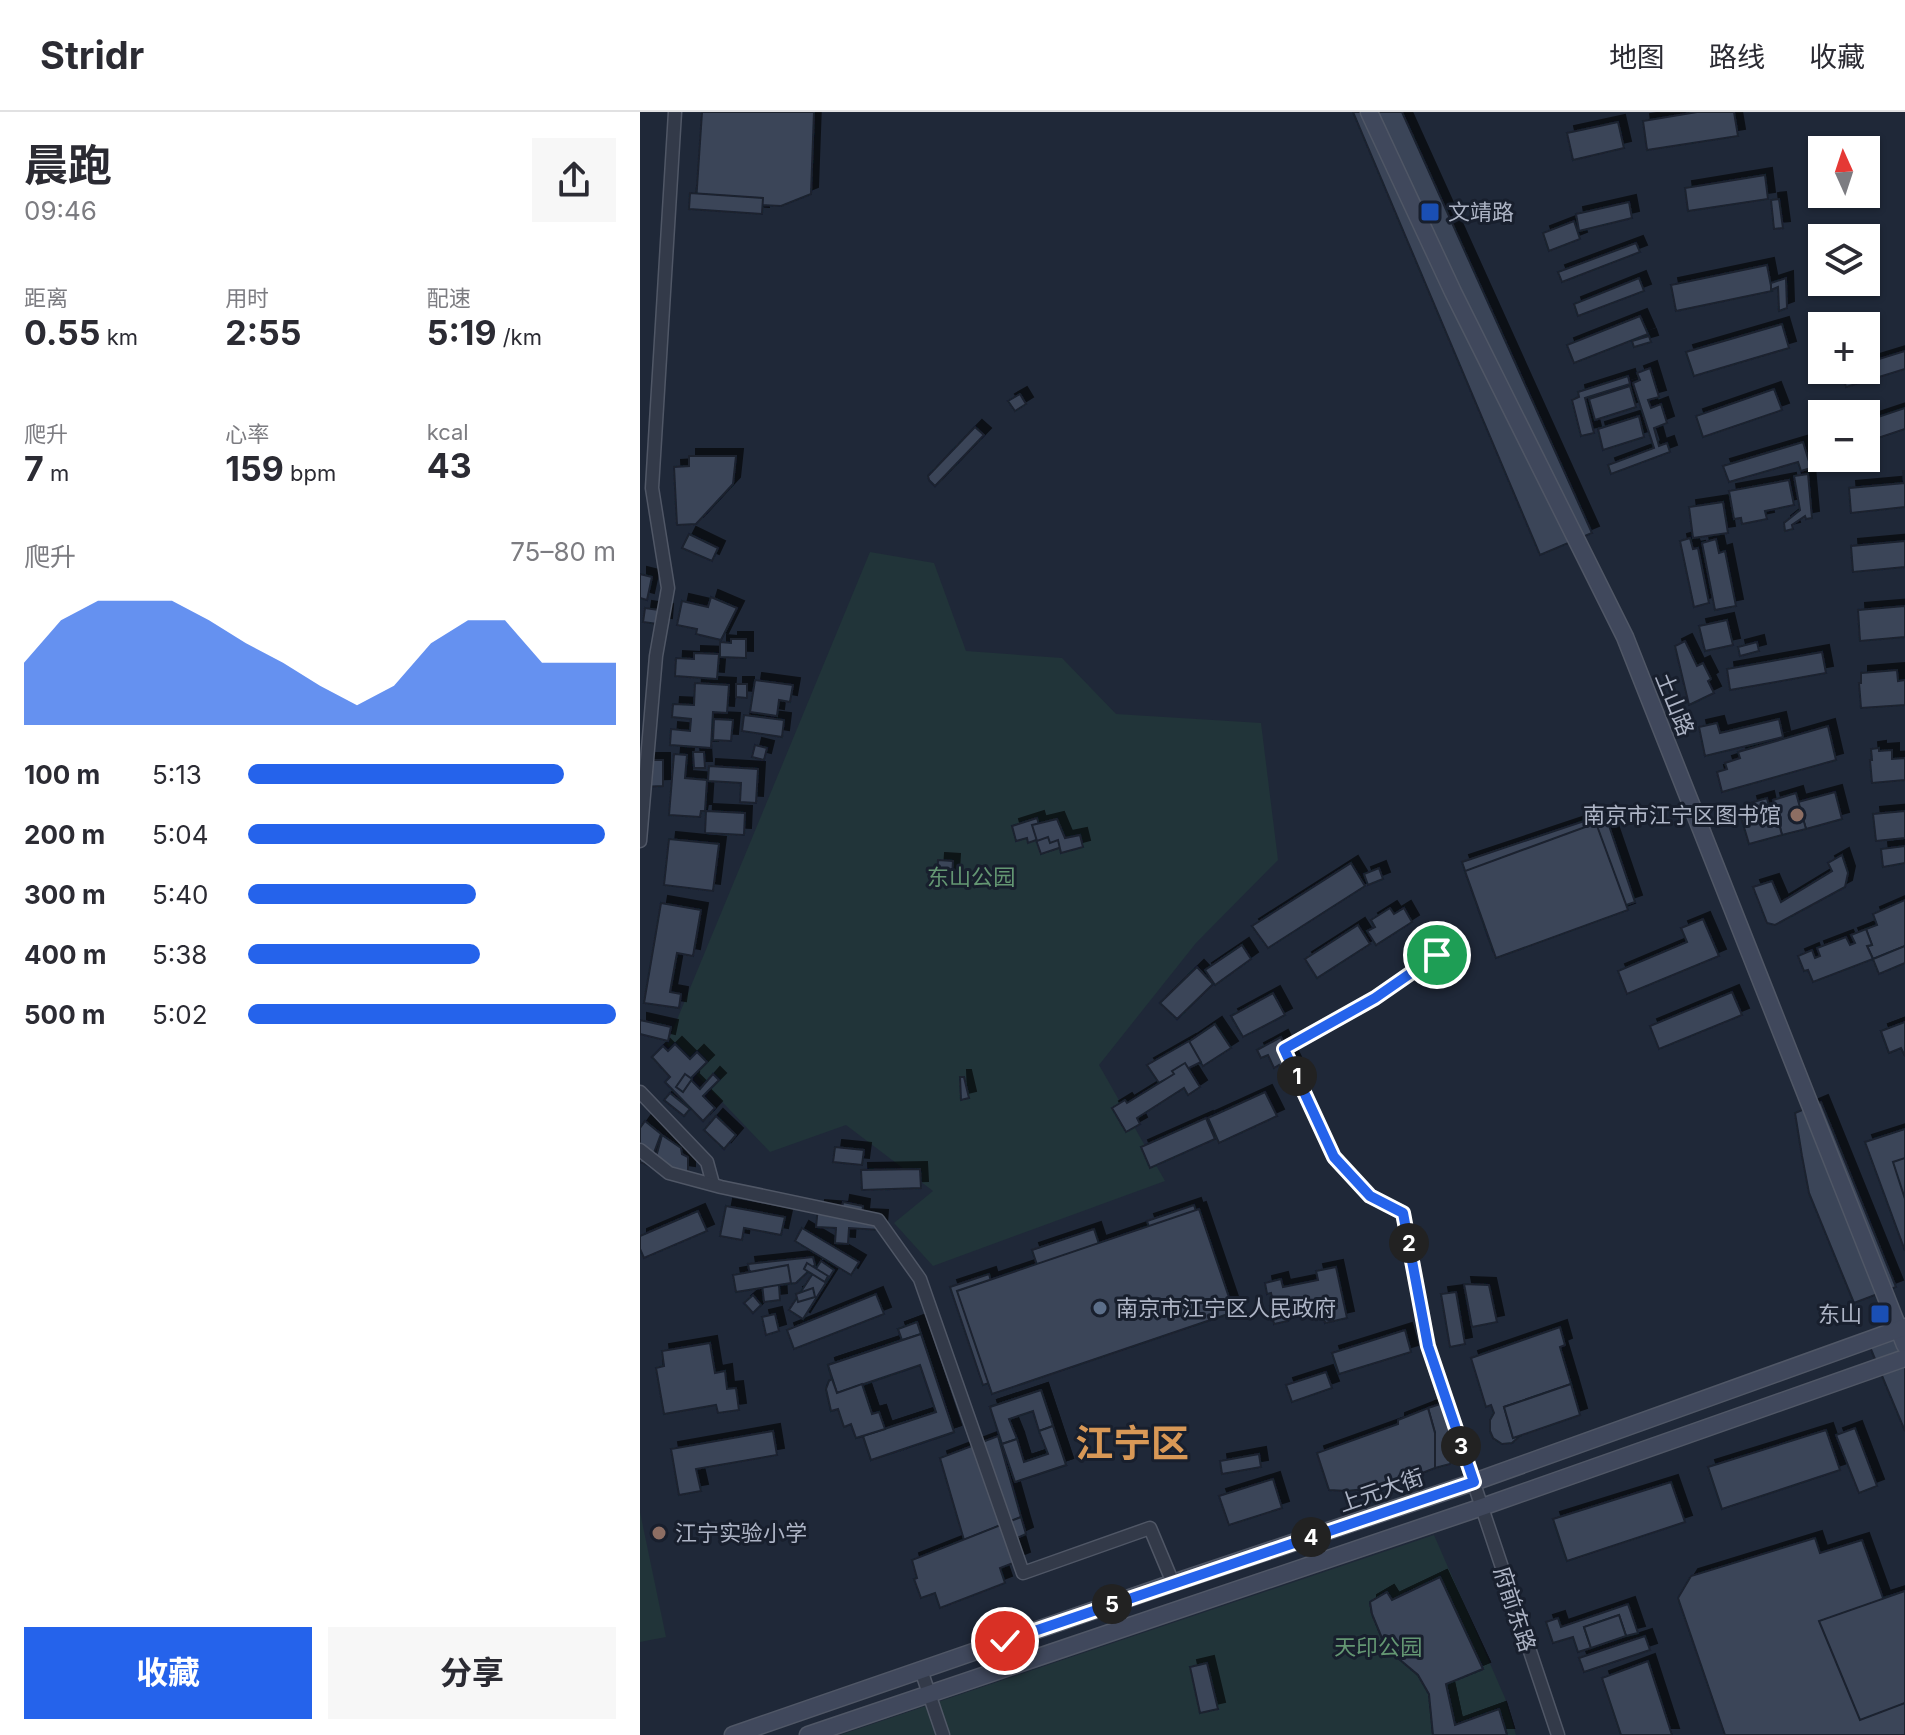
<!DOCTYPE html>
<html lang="zh">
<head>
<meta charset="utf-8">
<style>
	body { margin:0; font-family:Inter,"Noto Sans SC",sans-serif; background:#f7f7f7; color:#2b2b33; height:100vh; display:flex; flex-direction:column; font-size:30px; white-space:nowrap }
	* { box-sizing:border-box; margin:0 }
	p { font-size:26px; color:#7c7c81 }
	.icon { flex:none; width:44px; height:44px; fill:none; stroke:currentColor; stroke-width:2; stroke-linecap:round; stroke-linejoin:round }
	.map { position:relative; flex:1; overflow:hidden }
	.details { display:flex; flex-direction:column; background:#fff; width:640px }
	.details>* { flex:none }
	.needle { width:52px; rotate:357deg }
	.fabs { position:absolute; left:1168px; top:24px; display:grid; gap:16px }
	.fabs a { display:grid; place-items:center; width:72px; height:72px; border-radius:0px; background:#fff; box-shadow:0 2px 6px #0004; font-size:40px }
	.pin { position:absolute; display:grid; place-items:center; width:68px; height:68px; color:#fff; margin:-34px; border:4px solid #fff; border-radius:50%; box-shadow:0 2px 8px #0007 }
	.km { position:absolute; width:40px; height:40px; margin:-20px; border-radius:50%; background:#222; color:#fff; font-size:22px; line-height:40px; text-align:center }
	.round { display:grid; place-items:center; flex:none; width:84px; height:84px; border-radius:0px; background:#f7f7f7 }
	.overview { display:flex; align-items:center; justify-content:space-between; height:136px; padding:0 24px }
	h1 { font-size:44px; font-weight:700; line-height:60px }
	.stats { display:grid; grid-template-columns:repeat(3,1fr); gap:12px; height:136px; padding:8px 24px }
	.stats div { display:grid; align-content:center }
	.stats b { font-size:34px; font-weight:700 }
	.stats small { font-size:22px; font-weight:400 }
	.stats p { font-size:22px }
	.chart { height:224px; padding:16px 24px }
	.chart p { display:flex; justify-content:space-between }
	.chart svg { width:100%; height:144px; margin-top:8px; fill:#2563eb; opacity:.7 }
	.cta { display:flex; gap:16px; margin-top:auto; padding:16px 24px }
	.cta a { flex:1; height:92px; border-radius:0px; background:#2563eb; color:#fff; font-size:32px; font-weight:700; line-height:92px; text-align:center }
	.cta a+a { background:#f7f7f7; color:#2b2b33 }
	ul { padding:0 24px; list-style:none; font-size:26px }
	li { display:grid; grid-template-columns:128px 96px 1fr; align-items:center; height:60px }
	li i { height:20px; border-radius:10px; background:#2563eb }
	header { display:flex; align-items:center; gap:48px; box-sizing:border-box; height:112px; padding:0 40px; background:#fff; border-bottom:2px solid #e1e1e2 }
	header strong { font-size:38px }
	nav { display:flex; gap:44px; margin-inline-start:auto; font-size:28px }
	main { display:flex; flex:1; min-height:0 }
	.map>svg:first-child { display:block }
	.green { fill:#213439 }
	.building { fill:#3b4558; stroke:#1a212f; stroke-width:2; fill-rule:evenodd; filter:url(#shadow) }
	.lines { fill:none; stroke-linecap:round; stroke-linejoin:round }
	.street-casing { stroke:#505766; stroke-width:15 }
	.secondary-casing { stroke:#505766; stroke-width:19 }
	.street { stroke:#333a49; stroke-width:12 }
	.secondary { stroke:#40485c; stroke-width:16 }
	.route-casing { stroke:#fff; stroke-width:16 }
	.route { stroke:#2563eb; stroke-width:10 }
	.transit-dot { fill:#1a4fb4; stroke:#181f2d; stroke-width:3 }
	.education-dot { fill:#8d6e63; stroke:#181f2d; stroke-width:3 }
	.service-dot { fill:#5c6f8a; stroke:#181f2d; stroke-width:3 }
	.labels { text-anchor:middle; stroke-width:6; stroke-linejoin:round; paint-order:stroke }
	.poi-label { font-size:22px; fill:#adb4c5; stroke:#181f2d; text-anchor:start }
	.street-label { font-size:22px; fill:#adb4c5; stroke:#181f2d }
	.park-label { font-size:22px; fill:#649773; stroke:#181f2d }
	.town-label { font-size:38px; font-weight:bold; fill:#d89856; stroke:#181f2d }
</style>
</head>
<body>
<header>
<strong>Stridr</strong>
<nav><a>地图</a><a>路线</a><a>收藏</a></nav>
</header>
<main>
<section class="details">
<div class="overview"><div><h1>晨跑</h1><p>09:46</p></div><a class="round"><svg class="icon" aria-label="share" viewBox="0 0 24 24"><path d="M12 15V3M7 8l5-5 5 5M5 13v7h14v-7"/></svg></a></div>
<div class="stats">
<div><p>距离</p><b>0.55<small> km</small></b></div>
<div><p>用时</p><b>2:55</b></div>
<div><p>配速</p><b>5:19<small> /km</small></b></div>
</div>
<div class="stats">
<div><p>爬升</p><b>7<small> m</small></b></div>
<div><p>心率</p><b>159<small> bpm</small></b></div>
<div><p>kcal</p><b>43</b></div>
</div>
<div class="chart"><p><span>爬升</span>75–80 m</p>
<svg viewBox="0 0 160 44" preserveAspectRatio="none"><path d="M0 44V25L10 12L20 6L30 6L40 6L50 12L60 19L70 25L80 32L90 38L100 32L110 19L120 12L130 12L140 25L150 25L160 25V44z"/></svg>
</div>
<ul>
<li><b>100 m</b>5:13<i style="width:86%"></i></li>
<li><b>200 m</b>5:04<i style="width:97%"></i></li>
<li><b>300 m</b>5:40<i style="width:62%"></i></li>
<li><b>400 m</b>5:38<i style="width:63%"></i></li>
<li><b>500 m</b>5:02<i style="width:100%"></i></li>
</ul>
<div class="cta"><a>收藏</a><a>分享</a></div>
</section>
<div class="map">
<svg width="1265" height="1623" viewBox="0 0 1265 1623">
	<defs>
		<filter id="shadow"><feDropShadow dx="7" dy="-7" stdDeviation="0" flood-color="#0009"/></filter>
	</defs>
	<rect width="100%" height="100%" fill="#1f2838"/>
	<g class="green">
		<polygon points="230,440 294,451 326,539 422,546 476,602 621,611 638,748 556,831 459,953 525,1069 293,1154 254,1111 293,1079 206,1013 130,1040 27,932"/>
		<polygon points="0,1400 26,1525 0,1530"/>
		<polygon points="794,1423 865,1586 876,1623 200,1623"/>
	</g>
	<g class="building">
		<polygon points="62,0 174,0 171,82 141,94 56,90"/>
		<polygon points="713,0 762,0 952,421 900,443"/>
		<polygon points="1057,0 1094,0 1098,24 1007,38 1003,9"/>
		<polygon points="978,10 984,36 933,48 927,21"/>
		<polygon points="1125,63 1128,87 1048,99 1045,76"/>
		<polygon points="50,81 123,86 122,102 49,97"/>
		<polygon points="1139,87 1143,116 1134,117 1131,88"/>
		<polygon points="989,90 992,106 939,119 936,102"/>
		<polygon points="934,109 940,127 909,139 903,121"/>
		<polygon points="996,131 1000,140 922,170 918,160"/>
		<polygon points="1127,153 1132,179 1036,199 1031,173"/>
		<polygon points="999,166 1004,179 938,204 934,192"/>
		<polygon points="1146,166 1147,196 1139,199 1138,175 1131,178 1131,171"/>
		<polygon points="1000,204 1008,222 934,251 927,233"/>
		<polygon points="1142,212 1149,236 1054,264 1046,240"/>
		<polygon points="1009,224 1011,230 994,235 992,229"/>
		<polygon points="1265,239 1265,257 1226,269 1222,258 1226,258 1226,251"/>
		<polygon points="1010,256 1019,285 1008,288 1011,296 1021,292 1027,311 1014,316 1019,334 1027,331 1030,340 971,362 968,353 1014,336 993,271 1000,268 997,261"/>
		<polygon points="1201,258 1222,258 1226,269 1206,275"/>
		<polygon points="988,264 990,272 945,286 954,321 941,324 932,288 939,285 938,280"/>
		<polygon points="990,274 996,295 955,308 949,287"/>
		<polygon points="1134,277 1142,298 1063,325 1056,304"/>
		<polygon points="380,282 386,292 375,299 368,289"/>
		<polygon points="1265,296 1265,317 1226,330 1226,309"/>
		<polygon points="999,304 1004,325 963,338 958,317"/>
		<polygon points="335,315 344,323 295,374 289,368 288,364"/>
		<polygon points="1163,330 1171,356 1161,359 1158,350 1089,370 1083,354"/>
		<polygon points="49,344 96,344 93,372 56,412 37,413 34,355 49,354"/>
		<polygon points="1263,359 1265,359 1265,395 1211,401 1209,376 1264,371"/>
		<polygon points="1168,362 1172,406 1166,407 1165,404 1152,413 1153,417 1145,419 1144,411 1160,398 1154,364"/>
		<polygon points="1149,368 1154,393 1125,399 1127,407 1102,412 1101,406 1094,407 1089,379"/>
		<polygon points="1083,390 1088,421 1053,426 1049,395"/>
		<polygon points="49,422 78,436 72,449 42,436"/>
		<polygon points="1050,426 1053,437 1058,436 1069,491 1054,495 1040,429"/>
		<polygon points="1076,427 1079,441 1085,439 1096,494 1075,498 1062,431"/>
		<polygon points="1265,429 1265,455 1213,460 1211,434"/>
		<polygon points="0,462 12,465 7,488 0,486"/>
		<polygon points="71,485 97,496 81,528 56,522 57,517 37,513 42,489 68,495"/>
		<polygon points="1265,494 1265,525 1220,529 1218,498"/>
		<polygon points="5,496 26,499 25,513 3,510"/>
		<polygon points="1087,508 1093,533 1065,539 1059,514"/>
		<polygon points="91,527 106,527 106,546 80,545 80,530 91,531"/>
		<polygon points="1045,529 1057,554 1063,551 1071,567 1068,569 1074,581 1049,593 1035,534"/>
		<polygon points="1117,530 1119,539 1100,544 1098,535"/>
		<polygon points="1182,540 1186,561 1090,578 1087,557"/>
		<polygon points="54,541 79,542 77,567 35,564 36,546 54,547"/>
		<polygon points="1257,558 1258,569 1265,568 1265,593 1221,596 1219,571 1221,571 1221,561"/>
		<polygon points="115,568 153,573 150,590 139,588 137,604 110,600"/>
		<polygon points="55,571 89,573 87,601 73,600 71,636 30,633 31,617 50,619 51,607 32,605 33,592 54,593"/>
		<polygon points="96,572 107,572 107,586 96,585"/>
		<polygon points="104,603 144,608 142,625 102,619"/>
		<polygon points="74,607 93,608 91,629 73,628"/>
		<polygon points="1139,607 1143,625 1065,644 1059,615 1077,611 1080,621"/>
		<polygon points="1188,614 1196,648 1082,680 1077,660 1087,657 1085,651 1100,646 1098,640"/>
		<polygon points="115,633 127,636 124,648 112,645"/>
		<polygon points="1239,636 1239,639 1252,638 1252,647 1265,646 1265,668 1232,671 1230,648 1232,648 1231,637"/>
		<polygon points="53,640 64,640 65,656 54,656"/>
		<polygon points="34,642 47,643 45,666 67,668 65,699 61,699 60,705 29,703"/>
		<polygon points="0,648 23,648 23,674 0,675"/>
		<polygon points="69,654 118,657 116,691 100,690 101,671 68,669"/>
		<polygon points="1195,680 1202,707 1166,717 1158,690"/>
		<polygon points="1156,681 1166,717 1142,723 1133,688"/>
		<polygon points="1127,686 1129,695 1112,699 1110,691"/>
		<polygon points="1135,696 1142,723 1109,732 1101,705"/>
		<polygon points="66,699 105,701 104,723 65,721"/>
		<polygon points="1265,699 1265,726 1236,729 1233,702"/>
		<polygon points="965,702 995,790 853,839 822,750"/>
		<polygon points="397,706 403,726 418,722 422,735 401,742 396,728 388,731 387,726 376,729 372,714"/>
		<polygon points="417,707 425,726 440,723 443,735 421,741 418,728 410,731 408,725 397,729 392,713"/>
		<polygon points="956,711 988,798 856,846 825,759"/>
		<polygon points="29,727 79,732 73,779 24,773"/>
		<polygon points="1265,734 1265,751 1243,755 1241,737"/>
		<polygon points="1202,743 1208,761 1205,775 1135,813 1127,811 1113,775 1132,769 1141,790 1192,759 1188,751"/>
		<polygon points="298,748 313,749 312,765 297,764"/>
		<polygon points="711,751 725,774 628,836 612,814"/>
		<polygon points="739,756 743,767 728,773 724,762"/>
		<polygon points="1265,788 1265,834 1233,847 1227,834 1232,833 1226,817 1237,813 1233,802"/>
		<polygon points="21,791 61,798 53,844 37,841 30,880 41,882 39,896 4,891"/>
		<polygon points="750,796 754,802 764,796 772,810 736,833 727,819 735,815 731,808"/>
		<polygon points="1063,807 1079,844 987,882 978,859 1047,830 1041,816"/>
		<polygon points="718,813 730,832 677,866 665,847"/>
		<polygon points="1226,817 1232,833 1227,834 1233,847 1173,870 1168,858 1164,859 1158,844 1172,838 1175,846 1180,844 1177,836 1206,825 1210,833 1215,831 1211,823"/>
		<polygon points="602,833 611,847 575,873 565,858"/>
		<polygon points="1265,834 1265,851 1239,862 1233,847"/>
		<polygon points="557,855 573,872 537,907 520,891"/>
		<polygon points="1092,880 1102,903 1019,937 1010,914"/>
		<polygon points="633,881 645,903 603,925 591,904"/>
		<polygon points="0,908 31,915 28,929 0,922"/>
		<polygon points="1265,910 1265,944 1261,936 1249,941 1241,919"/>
		<polygon points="1265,910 1265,944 1261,936 1249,941 1241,919"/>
		<polygon points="575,912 591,936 563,954 547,931"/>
		<polygon points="641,925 660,964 647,970 639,953 634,956 628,943 621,946 617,938"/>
		<polygon points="549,929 561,950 519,971 507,953"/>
		<polygon points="35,932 50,947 57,940 67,950 50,967 60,977 73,962 79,968 63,984 75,996 63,1009 25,970 30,965 12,945 23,934 28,939"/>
		<polygon points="545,951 560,975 548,983 544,976 497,1006 500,1012 486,1020 472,996 485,988 487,991 534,962 532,959"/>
		<polygon points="45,962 52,967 43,980 36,975"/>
		<polygon points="320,965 324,965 329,986 321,988"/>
		<polygon points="625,980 637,1004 579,1031 568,1006"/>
		<polygon points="30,981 50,997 44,1004 24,988"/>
		<polygon points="1181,990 1256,1175 1214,1191 1169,1081 1162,1044 1155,1001"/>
		<polygon points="76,1004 96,1023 84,1037 64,1018"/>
		<polygon points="566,1006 575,1027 510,1056 501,1035"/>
		<polygon points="5,1009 21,1022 9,1054 0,1050 0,1016"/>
		<polygon points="1265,1017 1265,1139 1225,1030"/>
		<polygon points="22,1023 41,1036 42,1042 48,1045 48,1061 13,1056"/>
		<polygon points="195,1035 224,1038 222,1053 193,1050"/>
		<polygon points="1265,1046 1265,1087 1253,1050"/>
		<polygon points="280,1057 281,1076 222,1078 221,1058"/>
		<polygon points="203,1090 223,1094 222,1104 241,1105 240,1118 209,1116 208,1132 195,1131 196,1116 176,1115 178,1095 202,1097"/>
		<polygon points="554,1093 586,1189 546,1202 544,1197 382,1251 385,1259 343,1273 310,1175 349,1162 351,1169 397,1153 392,1138 454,1117 459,1132 509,1115 507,1109"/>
		<polygon points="86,1094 145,1105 141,1123 104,1116 102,1128 80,1124"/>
		<polygon points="559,1097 594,1200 352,1282 317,1179"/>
		<polygon points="58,1099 67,1119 4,1146 0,1137 0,1124"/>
		<polygon points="162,1116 219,1150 211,1163 155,1129"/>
		<polygon points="173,1145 175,1153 156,1171 139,1173 140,1188 124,1190 122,1172 109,1158 108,1152"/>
		<polygon points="181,1149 194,1158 163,1207 149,1198"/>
		<polygon points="167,1151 188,1164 185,1170 164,1157"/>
		<polygon points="148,1153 151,1171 96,1180 93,1163"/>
		<polygon points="696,1155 707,1206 685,1211 682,1195 647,1202 648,1209 634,1212 630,1194 634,1193 631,1181 627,1182 625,1171 641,1167 643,1175 678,1168 676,1159"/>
		<polygon points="824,1172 849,1173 857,1210 832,1215"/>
		<polygon points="173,1176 175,1185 158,1190 156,1182"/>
		<polygon points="816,1180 825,1232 810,1235 801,1182"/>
		<polygon points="236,1182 244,1202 154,1237 147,1218"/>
		<polygon points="113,1183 121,1193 113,1201 104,1191"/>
		<polygon points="135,1202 139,1219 126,1223 122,1205"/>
		<path d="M277,1210L314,1320L231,1348L223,1324L216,1326L211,1312L204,1315L198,1297L191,1299L186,1277L189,1269L192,1267L188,1253L262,1228L258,1217ZM280,1253L296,1300L244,1317L239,1300L232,1302L222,1273Z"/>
		<polygon points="277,1210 281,1222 262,1228 258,1217"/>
		<polygon points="920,1215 925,1233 920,1235 931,1272 864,1295 873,1326 881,1323 872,1331 862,1332 853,1326 850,1319 850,1308 854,1301 851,1293 846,1295 831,1246"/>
		<polygon points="765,1218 771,1240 699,1262 692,1241"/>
		<polygon points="281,1222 314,1320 231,1348 223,1324 296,1300 280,1253 197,1281 188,1253"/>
		<polygon points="1265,1222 1265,1319 1230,1235"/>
		<polygon points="70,1231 75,1261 85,1259 87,1277 96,1276 99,1298 78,1301 76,1293 24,1302 16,1256 24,1254 22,1239"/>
		<polygon points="686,1260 692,1276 652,1290 646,1273"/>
		<polygon points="192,1267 197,1281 222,1272 232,1302 239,1300 245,1317 216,1326 211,1312 204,1315 198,1297 191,1299 186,1277 189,1269"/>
		<polygon points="931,1272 940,1303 873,1326 864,1295"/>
		<path d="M401,1278L426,1353L375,1370L350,1295ZM393,1299L408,1342L384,1350L369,1307Z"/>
		<polygon points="401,1278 413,1314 399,1319 393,1299 369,1307 377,1327 362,1332 350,1295"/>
		<polygon points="803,1291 812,1320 812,1346 810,1352 795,1356 795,1321 788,1296"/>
		<polygon points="788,1296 795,1321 795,1356 747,1375 706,1379 689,1378 677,1341 758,1312 758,1308"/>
		<polygon points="413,1314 426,1353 375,1370 362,1332 377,1327 384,1350 408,1342 399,1319"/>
		<polygon points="1215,1316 1237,1374 1219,1381 1196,1323"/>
		<polygon points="1186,1318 1200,1358 1082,1397 1068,1355"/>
		<polygon points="133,1319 137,1343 56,1357 61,1379 39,1383 31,1337"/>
		<polygon points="358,1324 381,1405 324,1428 300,1346"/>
		<polygon points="619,1342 621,1355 582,1362 580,1349"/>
		<polygon points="633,1367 642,1396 589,1413 579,1384"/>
		<polygon points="1031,1370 1045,1410 927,1449 913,1407"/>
		<polygon points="381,1405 386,1422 377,1426 383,1447 360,1456 365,1471 300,1496 295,1481 281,1486 274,1467 277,1466 272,1448"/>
		<polygon points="1175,1426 1180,1441 1222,1428 1243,1486 1265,1479 1265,1623 1085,1623 1038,1486 1051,1464"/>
		<polygon points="800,1465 843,1557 806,1572 815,1613 859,1597 867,1623 793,1623 789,1582 778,1563 746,1536 732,1502 730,1490 747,1480 752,1488"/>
		<polygon points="800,1465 843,1557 806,1572 815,1613 859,1597 867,1623 793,1623 789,1582 778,1563 746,1536 732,1502 730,1490 747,1480 752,1488"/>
		<polygon points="1265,1479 1265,1591 1220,1608 1179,1509"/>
		<polygon points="988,1492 998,1521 986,1524 979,1503 944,1515 951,1536 938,1540 933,1525 913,1531 906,1510 918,1506 921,1515"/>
		<polygon points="979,1503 986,1524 951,1536 944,1515"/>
		<polygon points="1005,1524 1010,1538 944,1560 939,1546"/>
		<polygon points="1008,1549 1032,1623 981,1623 962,1566"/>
		<polygon points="567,1551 578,1597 560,1601 550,1555"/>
	</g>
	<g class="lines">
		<defs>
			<g id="street">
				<polyline points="0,729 16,544 28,476 12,376 35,0"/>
				<polyline points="797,843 735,886 644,937 694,1045 730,1084 763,1101 788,1234 918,1623"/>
				<polyline points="0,980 67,1050 73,1072"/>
				<polyline points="0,1038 29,1061 81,1075 238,1108 280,1167 383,1461 510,1416 533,1471"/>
				<polyline points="281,1558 303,1623"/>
			</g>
			<g id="secondary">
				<polyline points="729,0 813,180 985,525 1265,1233"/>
				<polyline points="93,1623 533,1471 834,1370 1265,1215"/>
				<polyline points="168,1623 842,1395 1265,1246"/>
			</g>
		</defs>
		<use href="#street" class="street-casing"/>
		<use href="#secondary" class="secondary-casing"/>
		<use href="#street" class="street"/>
		<use href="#secondary" class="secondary"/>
	</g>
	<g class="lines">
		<defs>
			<polyline id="route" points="365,1529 834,1370 788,1234 763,1101 730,1084 694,1045 644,937 735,886 797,843"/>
		</defs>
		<use href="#route" class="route-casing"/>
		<use href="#route" class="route"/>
	</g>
	<g class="transit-dot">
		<rect x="780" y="90" width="20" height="20" rx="4"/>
		<rect x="1230" y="1192" width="20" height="20" rx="4"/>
	</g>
	<g class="education-dot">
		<circle cx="1157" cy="703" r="8"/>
		<circle cx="19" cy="1421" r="8"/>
	</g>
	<circle class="service-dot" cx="460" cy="1196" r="8"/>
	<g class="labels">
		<g class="poi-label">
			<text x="808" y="108">文靖路</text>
			<text x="1141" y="711" text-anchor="end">南京市江宁区图书馆</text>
			<text x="476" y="1204">南京市江宁区人民政府</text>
			<text x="1222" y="1210" text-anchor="end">东山</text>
			<text x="35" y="1429">江宁实验小学</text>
		</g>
		<g class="street-label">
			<text transform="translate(1035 592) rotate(68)" y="8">土山路</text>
			<text transform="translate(741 1378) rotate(-19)" y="8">上元大街</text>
			<text transform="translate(875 1497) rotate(72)" y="8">府前东路</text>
		</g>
		<g class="park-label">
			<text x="331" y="773">东山公园</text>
			<text x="738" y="1543">天印公园</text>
		</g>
		<g class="town-label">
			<text x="492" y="1345">江宁区</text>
		</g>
	</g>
</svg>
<div class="fabs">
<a><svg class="needle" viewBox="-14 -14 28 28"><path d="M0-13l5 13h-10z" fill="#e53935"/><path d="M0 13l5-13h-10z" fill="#7c7c81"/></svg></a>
<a><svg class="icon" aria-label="layers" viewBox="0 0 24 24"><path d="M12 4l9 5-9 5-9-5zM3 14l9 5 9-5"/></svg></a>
<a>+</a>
<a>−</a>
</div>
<div class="pin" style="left:797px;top:843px;background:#1e9e55"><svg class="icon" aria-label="arrive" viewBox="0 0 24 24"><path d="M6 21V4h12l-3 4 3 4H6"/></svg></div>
<div class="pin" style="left:365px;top:1529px;background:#d93025"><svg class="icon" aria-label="check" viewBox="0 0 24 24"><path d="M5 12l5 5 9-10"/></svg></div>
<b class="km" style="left:657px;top:964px">1</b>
<b class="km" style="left:769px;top:1131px">2</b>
<b class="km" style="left:821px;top:1334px">3</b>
<b class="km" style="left:671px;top:1425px">4</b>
<b class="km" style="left:472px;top:1492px">5</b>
</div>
</main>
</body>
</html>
